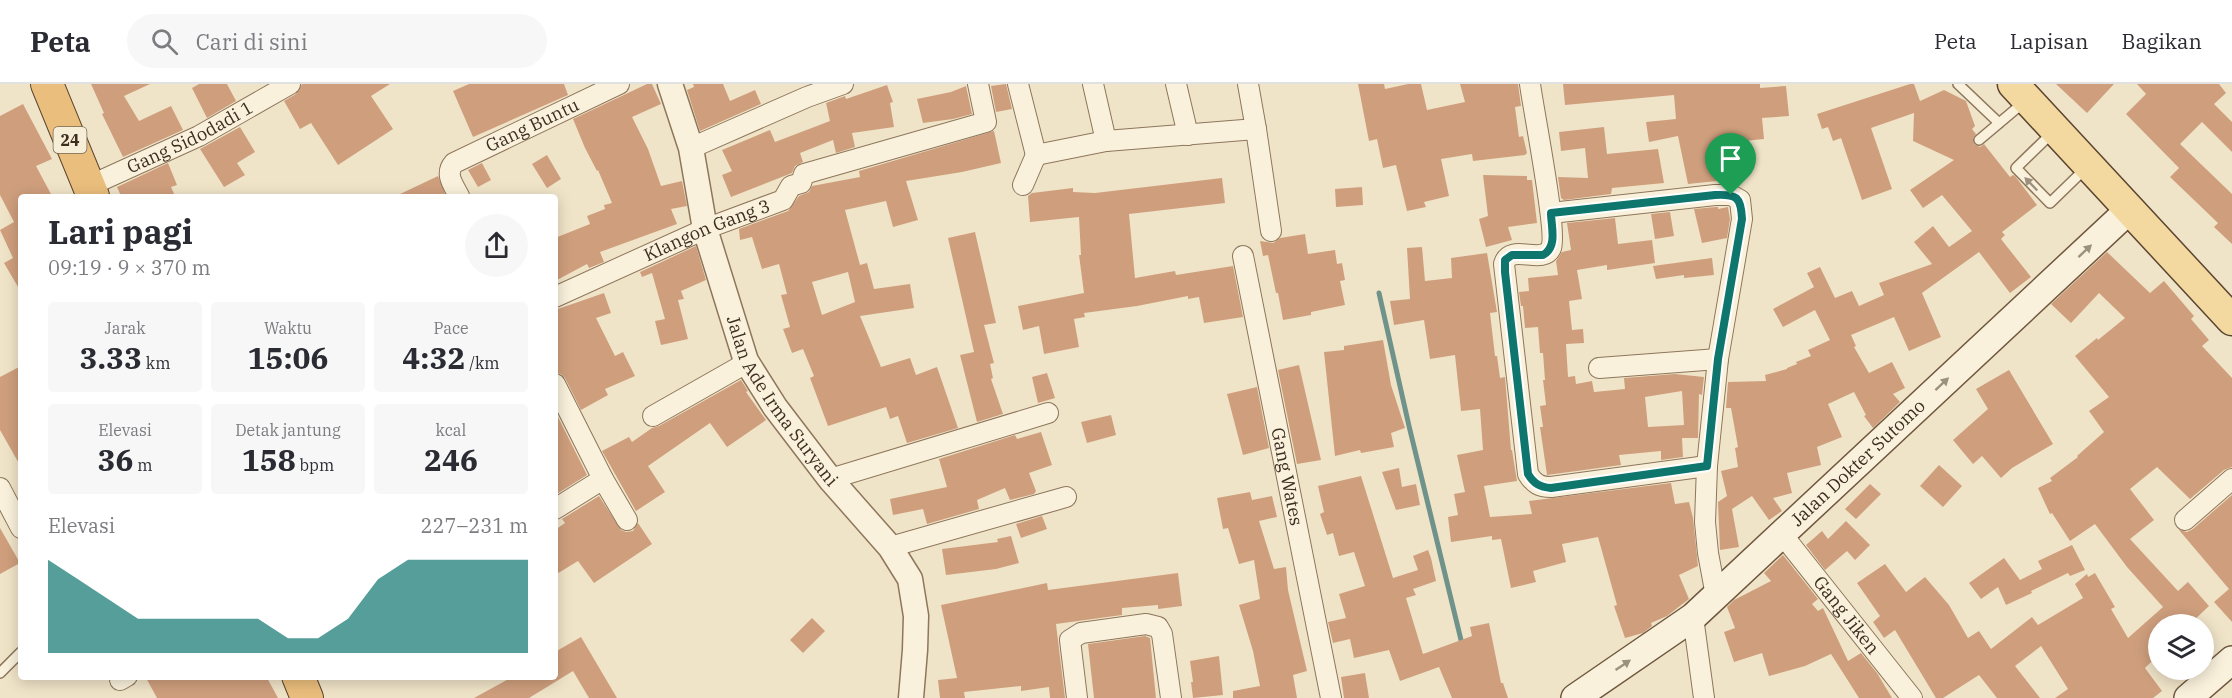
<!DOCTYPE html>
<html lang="id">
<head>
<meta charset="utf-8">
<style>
	body { margin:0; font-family:"IBM Plex Serif",serif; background:#f7f7f7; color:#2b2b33; height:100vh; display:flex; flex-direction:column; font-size:22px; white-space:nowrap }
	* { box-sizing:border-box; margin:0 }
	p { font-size:20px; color:#7c7c81 }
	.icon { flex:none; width:33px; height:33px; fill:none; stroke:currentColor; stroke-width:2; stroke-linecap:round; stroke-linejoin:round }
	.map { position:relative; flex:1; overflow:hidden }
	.sheet { position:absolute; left:18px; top:110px; width:540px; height:486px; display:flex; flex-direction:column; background:#fff; border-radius:6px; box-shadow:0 3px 15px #0003 }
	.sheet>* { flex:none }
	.tools { position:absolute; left:2148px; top:530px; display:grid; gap:12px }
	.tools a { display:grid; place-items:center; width:66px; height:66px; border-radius:50%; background:#fff; box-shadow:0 3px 15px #0003; font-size:30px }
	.pin { position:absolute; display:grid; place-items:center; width:51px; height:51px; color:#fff; margin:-62px -26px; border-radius:50% 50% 50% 0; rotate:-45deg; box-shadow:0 0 6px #0007 }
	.pin .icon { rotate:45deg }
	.round { display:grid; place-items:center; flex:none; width:63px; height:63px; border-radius:32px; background:#f7f7f7 }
	.overview { display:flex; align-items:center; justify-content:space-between; height:102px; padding:0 30px }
	h1 { font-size:33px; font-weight:800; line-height:45px }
	.stats { display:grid; grid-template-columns:repeat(3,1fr); gap:9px; height:102px; padding:6px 30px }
	.stats div { display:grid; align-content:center; border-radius:6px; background:#f7f7f7; text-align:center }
	.stats b { font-size:30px; font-weight:800 }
	.stats small { font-size:16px; font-weight:400 }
	.stats p { font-size:16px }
	.chart { height:168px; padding:12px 30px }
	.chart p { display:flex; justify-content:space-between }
	.chart svg { width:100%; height:108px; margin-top:6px; fill:#0f766e; opacity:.7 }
	header { display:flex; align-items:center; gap:36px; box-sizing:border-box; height:84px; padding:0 30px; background:#fff; border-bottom:2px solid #e1e1e2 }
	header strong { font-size:28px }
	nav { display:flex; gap:33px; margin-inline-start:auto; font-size:21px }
	.search { width:420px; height:54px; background:#f7f7f7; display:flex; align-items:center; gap:15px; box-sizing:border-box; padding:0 21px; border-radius:33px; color:#7c7c81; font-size:22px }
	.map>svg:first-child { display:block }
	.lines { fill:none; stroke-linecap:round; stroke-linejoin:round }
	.stream { stroke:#6f938a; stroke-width:5 }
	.building { fill:#cf9f7d; fill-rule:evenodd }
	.service-casing { stroke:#8d765c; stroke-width:12 }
	.minor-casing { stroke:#8d765c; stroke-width:22 }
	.tertiary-casing { stroke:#8d765c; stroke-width:27 }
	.secondary-casing { stroke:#6f573f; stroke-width:30 }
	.primary-casing { stroke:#5b4430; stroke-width:33 }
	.trunk-casing { stroke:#5b4430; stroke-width:34 }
	.service { stroke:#faf1dc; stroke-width:9 }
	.minor { stroke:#faf1dc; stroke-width:20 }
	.tertiary { stroke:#faf1dc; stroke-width:24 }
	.secondary { stroke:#faf1dc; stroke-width:27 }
	.primary { stroke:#f3d9a0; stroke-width:30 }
	.trunk { stroke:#eabe7c; stroke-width:32 }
	.oneway { fill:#9c907e }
	.route-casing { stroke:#fff; stroke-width:12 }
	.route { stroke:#0f766e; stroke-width:8 }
	.labels { text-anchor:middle; stroke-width:4.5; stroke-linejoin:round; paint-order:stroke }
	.shield { fill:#f7eed8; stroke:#756857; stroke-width:1.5 }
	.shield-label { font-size:16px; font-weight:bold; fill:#3d2e20 }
	.street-label { font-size:18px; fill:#3d2e20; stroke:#f7eed8 }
</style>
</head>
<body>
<header>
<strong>Peta</strong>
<div class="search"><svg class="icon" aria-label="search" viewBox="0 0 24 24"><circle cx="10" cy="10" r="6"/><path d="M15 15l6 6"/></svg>Cari di sini</div>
<nav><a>Peta</a><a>Lapisan</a><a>Bagikan</a></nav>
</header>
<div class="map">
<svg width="2232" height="614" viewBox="0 0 2232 614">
	<rect width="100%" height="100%" fill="#f0e4c8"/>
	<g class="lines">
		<polyline class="stream" points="1379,209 1409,342 1462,560"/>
	</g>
	<g class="building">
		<polygon points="91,0 150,0 124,12 139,37 171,22 183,46 123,73 102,30 104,29"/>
		<polygon points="199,0 227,0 236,17 207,34 192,4"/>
		<polygon points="302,0 390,0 371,12 393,45 338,81 311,39 300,45 284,17 296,10"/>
		<polygon points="469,0 564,0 568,11 473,53 453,7"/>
		<polygon points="647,0 652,0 661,20 632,33 648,65 661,102 682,97 687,122 671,125 677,140 600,168 604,178 589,184 587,180 555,197 555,154 590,140 587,132 605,125 604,121 612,119 598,86 597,87 585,64 573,35"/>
		<polygon points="693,0 723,0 730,17 755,6 761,20 700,47 687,6 694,3"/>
		<polygon points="1006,0 1012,25 996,28 991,2"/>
		<polygon points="1358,0 1384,0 1385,5 1408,0 1421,0 1427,26 1465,18 1460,0 1518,0 1521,22 1515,23 1519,53 1523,52 1527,69 1525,71 1473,77 1472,70 1441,75 1449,112 1424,118 1426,123 1407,127 1396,81 1383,84 1377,55 1369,57"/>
		<polygon points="1563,0 1760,0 1760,4 1786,2 1789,32 1762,34 1764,55 1744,57 1746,94 1688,100 1678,52 1649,58 1646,38 1676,35 1674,11 1565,21"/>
		<polygon points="1910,0 1914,0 1920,17 1944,6 1966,17 1975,42 1972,45 1976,50 1973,54 1974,60 1980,63 1984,60 2010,93 2013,91 2015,92 2037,121 2002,148 2005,151 2001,155 2031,193 2010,209 1979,168 1922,209 1941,253 1909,267 1894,233 1851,251 1856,262 1854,263 1869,289 1892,278 1905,304 1893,310 1900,318 1873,344 1864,332 1866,331 1854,308 1828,320 1842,353 1817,363 1821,381 1787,389 1792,409 1773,414 1782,427 1769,436 1752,412 1732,425 1739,463 1720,466 1718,418 1727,412 1721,387 1738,383 1735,364 1738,363 1731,324 1726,324 1728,298 1766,297 1765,291 1787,285 1787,284 1797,280 1796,278 1811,272 1808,266 1830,256 1815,226 1783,243 1773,225 1814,203 1807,189 1820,183 1835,214 1852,207 1859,222 1884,211 1879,199 1932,180 1914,158 1933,142 1949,163 1972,147 1942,111 1923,124 1910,106 1954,76 1913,57 1914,29 1871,44 1892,105 1862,116 1841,54 1833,57 1828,43 1822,45 1817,30"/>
		<polygon points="2056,0 2114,0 2087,29"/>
		<polygon points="2137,0 2219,0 2226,9 2214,20 2232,38 2232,68 2202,38 2180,60 2232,110 2232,160 2214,143 2218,139 2170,93 2179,84 2126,30 2146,10"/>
		<polygon points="887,1 893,18 890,19 894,43 852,49 855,63 836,69 833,56 800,69 803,78 795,82 792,89 731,113 722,91 732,87 722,66 770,46 775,58 830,37 826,19 845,12 846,15"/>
		<polygon points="966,2 972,30 953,35 923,39 917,15 951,8"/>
		<polygon points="23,20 52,75 36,82 52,112 21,112 21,208 4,179 13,174 0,146 14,138 0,111 0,32"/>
		<polygon points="240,43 255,68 237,79 245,91 224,103 200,65"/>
		<polygon points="1604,43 1607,70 1658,65 1664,99 1612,104 1611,110 1564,116 1561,114 1558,93 1588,94 1585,64 1561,67 1559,48"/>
		<path d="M994,47L1001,79L962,88L906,97L918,136L893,143L886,117L845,126L860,181L867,179L874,205L910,200L914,224L860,232L881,283L910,274L916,291L937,283L958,344L907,359L898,332L890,335L886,323L828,342L810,294L814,292L803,265L792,269L783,245L790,243L781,211L787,210L779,180L762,185L752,153L740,156L739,145L788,127L799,112L809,108L812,102L860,93L859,87ZM848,188L855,218L822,231L812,198Z"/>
		<polygon points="547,71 561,95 547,104 532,80"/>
		<polygon points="168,79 177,101 171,103 175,112 121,112 117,103"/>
		<polygon points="482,79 491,96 478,103 468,86"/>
		<polygon points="1483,91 1527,92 1527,96 1532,96 1537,139 1508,143 1512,156 1486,163 1479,135 1488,132"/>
		<polygon points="438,92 446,112 396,112"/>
		<polygon points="1222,94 1225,119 1129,130 1135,194 1175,187 1176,191 1233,182 1243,233 1204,239 1199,213 1188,215 1188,212 1137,222 1084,229 1085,233 1074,235 1079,263 1044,270 1039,242 1023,246 1018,222 1084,209 1079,171 1081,171 1079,133 1030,138 1028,112 1032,109 1073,104 1073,108 1095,109"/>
		<polygon points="1362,103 1363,121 1336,123 1335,105"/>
		<polygon points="1716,123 1718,123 1718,125 1728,123 1730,135 1727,154 1702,159 1694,125"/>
		<polygon points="1670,128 1674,152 1655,155 1651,130"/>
		<path d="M1615,134L1618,160L1652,156L1655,179L1607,186V181L1577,186L1582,215L1569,217L1572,246L1583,245L1584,259L1566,260L1568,293L1575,292L1576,300L1592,297L1594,308L1625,305L1624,294L1675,290L1704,293L1702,311L1699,310L1698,354H1682L1683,373L1661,376V367L1619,371L1621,381L1547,391L1540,343H1543L1540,322L1546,321L1543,296H1545L1543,269H1540L1538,243L1525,244L1523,222H1521L1519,208L1529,207L1528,194L1558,191L1556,177L1562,168L1571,166L1567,139ZM1682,307L1684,341L1648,343L1645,313Z"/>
		<polygon points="975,148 996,239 984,241 994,279 990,280 993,294 991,295 1003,330 977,338 960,271 974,268 948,154"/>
		<polygon points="1305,150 1308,170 1335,166 1337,180 1342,179 1345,196 1340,197 1345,221 1311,228 1311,231 1283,236 1278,209 1276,209 1268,171 1263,172 1260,157 1273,159 1280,154"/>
		<polygon points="696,162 706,196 681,207 684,215 678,216 688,255 661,261 655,237 665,235 652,189 642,193 640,188"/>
		<polygon points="1422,163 1425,197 1452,194 1451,174 1487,169 1497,228 1490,229 1495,272 1497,272 1500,294 1505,293 1511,366 1512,366 1517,397 1484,402 1490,433 1532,430 1529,417 1671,399 1675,420 1689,418 1693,434 1698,482 1679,491 1689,515 1667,532 1651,539 1652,542 1643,549 1625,554 1614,522 1617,521 1598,453 1562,460 1566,478 1533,487 1536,498 1511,504 1501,455 1492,456 1492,452 1451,458 1448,433 1458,431 1454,410 1465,408 1457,371 1483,366 1480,325 1461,327 1455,271 1430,275 1424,236 1394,241 1390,217 1410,215 1407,164"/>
		<polygon points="2107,168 2150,209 2164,197 2194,232 2191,235 2209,256 2202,262 2232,294 2232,383 2224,386 2190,415 2157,383 2130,405 2154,436 2130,455 2178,507 2188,498 2209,522 2190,540 2158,540 2158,571 2145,584 2162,607 2153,614 2055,614 2068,605 2041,562 2015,582 2040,614 1997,614 1979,591 1943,614 1936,614 1895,546 1884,554 1873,538 1880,532 1857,499 1885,480 1906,508 1925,493 1949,521 1968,554 1979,547 1991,565 2032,533 2038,541 2083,514 2075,500 2087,490 2088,493 2095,489 2115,523 2111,525 2128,554 2163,523 2127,483 2095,440 2070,457 2052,429 2050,430 2038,404 2052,397 2050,394 2078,373 2077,372 2104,348 2089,327 2109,313 2075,272 2097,254 2098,256 2125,234 2099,209 2071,239 2051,220"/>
		<polygon points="1712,174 1714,191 1684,194 1684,191 1656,195 1653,182"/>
		<polygon points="604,209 611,229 596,234 615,272 623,268 635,292 605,305 608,311 581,326 565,294 561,290 555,288 555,226"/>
		<polygon points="1383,256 1391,301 1405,344 1391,349 1394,363 1361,369 1360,366 1335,372 1324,268 1344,266 1344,262"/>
		<polygon points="1299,281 1321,376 1297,380 1278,286"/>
		<polygon points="21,282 21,383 0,346 0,293"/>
		<polygon points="2009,286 2053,360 2012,384 2001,394 1982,372 1973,380 1953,356 1988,325 1976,305"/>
		<polygon points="1047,289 1055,314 1038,319 1032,293"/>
		<polygon points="741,296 748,307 746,308 766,336 727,363 710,339 648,382 665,408 636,427 602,367 629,353 632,358 652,344 659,342"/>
		<polygon points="1257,303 1269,364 1243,371 1227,310"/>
		<polygon points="555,327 587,391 555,411"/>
		<polygon points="1111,331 1116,351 1087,359 1081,338"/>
		<polygon points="1041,348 1052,381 1029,389 1036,407 1034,410 1010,416 1005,404 977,416 979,425 927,440 923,425 893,431 890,415 947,403 939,375 1015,351 1017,355"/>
		<polygon points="1939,381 1962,402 1943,423 1920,402"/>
		<polygon points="1399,384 1402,403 1416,400 1420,421 1396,426 1382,388"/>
		<polygon points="1361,392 1393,494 1418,486 1413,472 1428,466 1431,474 1436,497 1413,505 1416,511 1406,514 1423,570 1472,552 1470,543 1489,539 1501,599 1503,599 1508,614 1452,614 1439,583 1400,597 1389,566 1354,574 1350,555 1333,559 1328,538 1346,534 1339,510 1365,502 1354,468 1339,472 1333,449 1327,451 1320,430 1324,428 1318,402"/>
		<polygon points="1870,400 1881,410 1856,435 1845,425"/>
		<polygon points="1250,408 1252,416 1272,412 1277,433 1259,437 1274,485 1286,483 1288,506 1307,587 1293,591 1297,614 1233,614 1233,607 1260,602 1253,567 1239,521 1260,515 1254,476 1239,480 1228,444 1223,445 1217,414"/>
		<polygon points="2232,411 2232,538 2214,518 2229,505 2179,446 2187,448 2193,445"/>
		<polygon points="599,412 621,446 626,448 633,447 638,439 652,460 594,499 578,477 555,491 555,446 565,439 562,435"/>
		<polygon points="1042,432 1047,445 1021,454 1016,440"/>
		<polygon points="1846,437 1870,461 1855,476 1847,467 1825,486 1806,461 1822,447 1828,455"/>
		<polygon points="0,444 20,479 0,490"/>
		<polygon points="1011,452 1019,479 996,485 946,491 942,465 998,458 997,455"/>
		<polygon points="2072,461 2085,486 2070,492 2068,489 2031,507 2032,509 2006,521 1998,503 1981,515 1969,499 2004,474 2020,496 2042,485 2038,477"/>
		<polygon points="1783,471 1818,515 1812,520 1818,527 1823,524 1848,577 1861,569 1877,589 1892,614 1859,614 1831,570 1805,582 1769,592 1762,569 1734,578 1724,548 1735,544 1727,523 1734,516 1771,497 1764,489"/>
		<polygon points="1178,489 1182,522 1158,525 1158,521 1122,524 1122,531 1056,540 1065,614 1050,614 1049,603 1021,607 1021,602 964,608 965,614 940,614 938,596 957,594 941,521 1047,499 1048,506"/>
		<polygon points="812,534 825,547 803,569 790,556"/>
		<polygon points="1145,552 1150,554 1156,614 1094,614 1088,560"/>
		<polygon points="581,553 617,614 589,614 573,587 529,614 474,614 514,592 555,592 555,568"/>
		<polygon points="1219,572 1223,611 1193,614 1191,598 1193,598 1190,577"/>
		<polygon points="1365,589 1369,614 1344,614 1341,593"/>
		<polygon points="145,592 266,592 278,614 157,614"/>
	</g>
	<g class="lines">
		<defs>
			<g id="service">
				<polyline points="1958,0 1999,39"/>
				<polyline points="2053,48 2016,84 2050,119 2086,84"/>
				<polyline points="1979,56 2023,19"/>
				<polyline points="0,589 21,568"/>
			</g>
			<g id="minor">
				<polyline points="1018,0 1036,71 1106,57 1256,45 1248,0"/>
				<polyline points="1093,0 1106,57"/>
				<polyline points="1176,0 1188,51"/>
				<path d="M1530,0C1533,24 1558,149 1551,164C1543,182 1510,158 1504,180L1528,390C1534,400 1540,403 1551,403L1707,382"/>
				<polyline points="1256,45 1271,147"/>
				<polyline points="691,64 807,13 843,0"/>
				<polyline points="1023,101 1036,71"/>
				<path id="s1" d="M89,102L199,52L290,0"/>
				<path id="s2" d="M459,112C454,102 444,90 454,79L619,0"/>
				<polyline points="1551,129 1715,111 1731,111 1740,116 1742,135 1718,275 1707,382 1705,438 1708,469 1716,512"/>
				<path id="s3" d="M1243,172L1331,614"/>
				<path id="s4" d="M555,213L705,145L783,116L791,102L801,99L804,90L986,38L978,0"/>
				<polyline points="1599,284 1718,275"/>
				<polyline points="555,300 603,395 555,425"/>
				<polyline points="653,332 741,282 746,277"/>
				<polyline points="603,395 627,436"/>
				<polyline points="830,395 1048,329"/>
				<polyline points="0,404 21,444"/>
				<polyline points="2185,436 2232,395"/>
				<path id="s5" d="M1781,449L1912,614"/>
				<polyline points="890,463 1066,413"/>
				<polyline points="1693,533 1704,614"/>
				<polyline points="120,596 127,592"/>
				<polyline points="1077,614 1070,556 1081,549 1146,540 1158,543 1162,550 1171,614"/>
			</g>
			<g id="tertiary">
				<path id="s6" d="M670,0L691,64L705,145L746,277L775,323L830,395L890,463L910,495L916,532L915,566L911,614"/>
			</g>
			<g id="secondary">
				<path id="s7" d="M1575,614L1693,533L2129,126"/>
				<polyline points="2188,614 2232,576"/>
			</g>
			<polyline id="primary" points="2013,0 2232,236"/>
			<g id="trunk">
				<polyline points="47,0 93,112"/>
				<polyline points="298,592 307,614"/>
			</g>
		</defs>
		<use href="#service" class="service-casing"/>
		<use href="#minor" class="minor-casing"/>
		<use href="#tertiary" class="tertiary-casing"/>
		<use href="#secondary" class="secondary-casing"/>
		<use href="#primary" class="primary-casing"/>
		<use href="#trunk" class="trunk-casing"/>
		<use href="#service" class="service"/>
		<use href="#minor" class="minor"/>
		<use href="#tertiary" class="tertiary"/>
		<use href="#secondary" class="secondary"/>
		<use href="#primary" class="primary"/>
		<use href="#trunk" class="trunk"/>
	</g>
	<defs><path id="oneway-solid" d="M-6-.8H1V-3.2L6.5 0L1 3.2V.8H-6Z" transform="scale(1.5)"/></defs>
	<g class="oneway">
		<use href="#oneway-solid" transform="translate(2031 100) rotate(-134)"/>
		<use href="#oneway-solid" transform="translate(2085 167) rotate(-43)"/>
		<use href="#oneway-solid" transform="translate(1942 300) rotate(-43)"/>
		<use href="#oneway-solid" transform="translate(1623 581) rotate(-34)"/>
	</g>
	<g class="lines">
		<defs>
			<path id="route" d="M1715,111C1737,110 1741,113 1742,135L1718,275L1707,382L1551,404C1540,403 1534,400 1528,390L1505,188V176L1512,171H1543C1558,163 1551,142 1551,129Z"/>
		</defs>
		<use href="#route" class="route-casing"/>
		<use href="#route" class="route"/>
	</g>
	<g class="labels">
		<rect class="shield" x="53.5" y="43" width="33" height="26" rx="4.5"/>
		<g class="shield-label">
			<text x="70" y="62">24</text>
		</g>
		<g class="street-label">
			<text dy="6" stroke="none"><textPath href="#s2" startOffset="123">Gang Buntu</textPath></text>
			<text dy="6" stroke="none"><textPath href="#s1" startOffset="112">Gang Sidodadi 1</textPath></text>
			<text dy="6" stroke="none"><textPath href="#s4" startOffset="166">Klangon Gang 3</textPath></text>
			<text dy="6" stroke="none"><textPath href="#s6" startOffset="340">Jalan Ade Irma Suryani</textPath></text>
			<text dy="6" stroke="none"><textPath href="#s7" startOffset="369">Jalan Dokter Sutomo</textPath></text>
			<text dy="6" stroke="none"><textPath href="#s3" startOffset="225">Gang Wates</textPath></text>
			<text dy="6" stroke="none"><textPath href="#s5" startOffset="105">Gang Jiken</textPath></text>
		</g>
	</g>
</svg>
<div class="tools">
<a><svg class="icon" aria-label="layers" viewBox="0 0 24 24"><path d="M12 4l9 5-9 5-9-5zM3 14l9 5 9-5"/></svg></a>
</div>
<div class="pin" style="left:1731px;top:111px;background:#1e9e55"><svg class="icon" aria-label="arrive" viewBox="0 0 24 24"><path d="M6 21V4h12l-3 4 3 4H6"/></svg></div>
<section class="sheet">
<div class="overview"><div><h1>Lari pagi</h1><p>09:19 · 9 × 370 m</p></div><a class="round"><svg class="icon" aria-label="share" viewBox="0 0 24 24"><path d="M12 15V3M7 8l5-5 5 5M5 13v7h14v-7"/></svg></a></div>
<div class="stats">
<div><p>Jarak</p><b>3.33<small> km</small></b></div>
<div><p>Waktu</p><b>15:06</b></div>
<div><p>Pace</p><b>4:32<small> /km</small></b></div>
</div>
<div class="stats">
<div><p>Elevasi</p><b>36<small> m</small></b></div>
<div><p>Detak jantung</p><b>158<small> bpm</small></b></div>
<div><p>kcal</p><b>246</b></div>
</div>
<div class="chart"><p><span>Elevasi</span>227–231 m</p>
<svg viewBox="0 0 160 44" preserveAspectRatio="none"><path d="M0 44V6L10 14L20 22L30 30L40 30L50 30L60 30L70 30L80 38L90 38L100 30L110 14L120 6L130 6L140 6L150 6L160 6V44z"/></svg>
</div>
</section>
</div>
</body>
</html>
